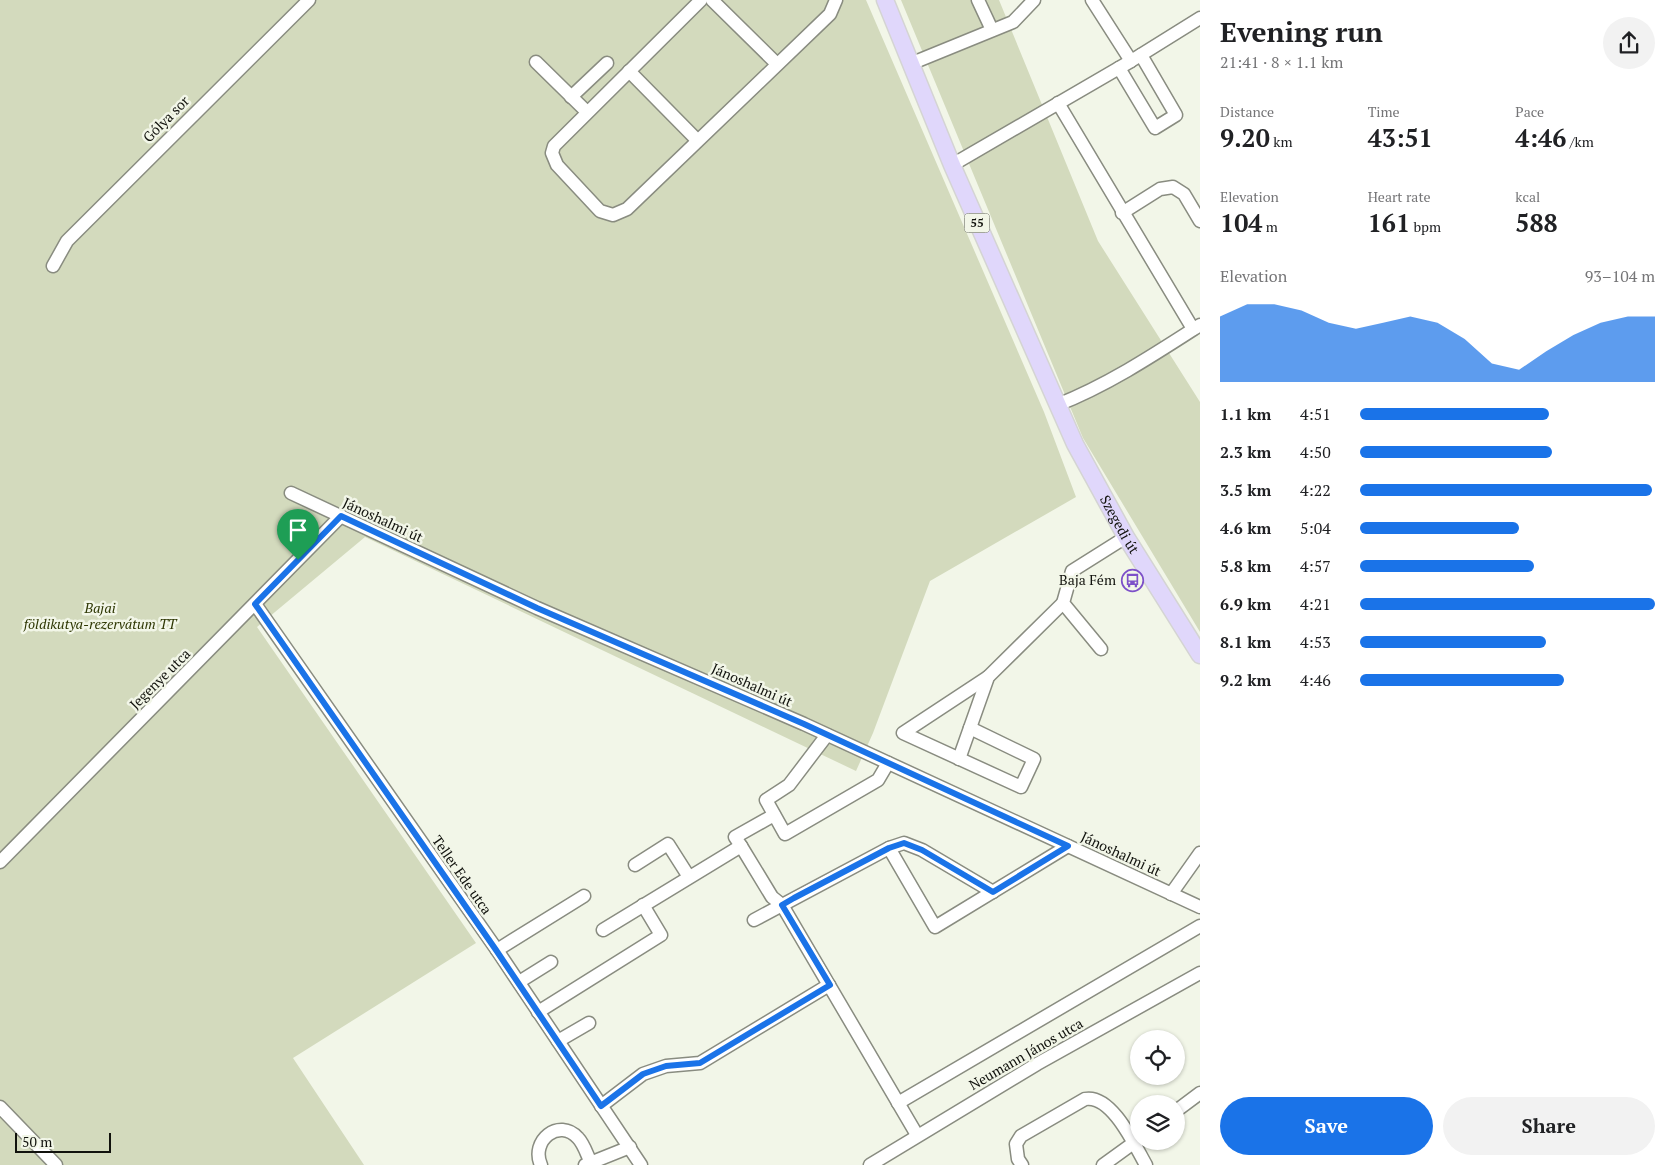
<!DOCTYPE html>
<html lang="en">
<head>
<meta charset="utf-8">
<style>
	body { margin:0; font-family:"PT Serif",serif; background:#f2f2f2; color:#202124; height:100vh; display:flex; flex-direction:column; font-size:19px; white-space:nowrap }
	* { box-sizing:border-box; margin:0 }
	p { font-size:16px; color:#757577 }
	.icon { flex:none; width:28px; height:28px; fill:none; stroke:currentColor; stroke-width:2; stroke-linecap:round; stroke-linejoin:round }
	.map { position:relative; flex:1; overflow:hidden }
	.details { display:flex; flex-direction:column; background:#fff; width:475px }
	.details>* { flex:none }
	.tools { position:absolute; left:1130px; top:1030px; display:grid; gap:10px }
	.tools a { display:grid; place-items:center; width:55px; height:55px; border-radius:50%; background:#fff; box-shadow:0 1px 4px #0004; font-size:25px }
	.scale { position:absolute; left:15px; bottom:12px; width:96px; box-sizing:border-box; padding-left:5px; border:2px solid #11120d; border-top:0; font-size:14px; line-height:18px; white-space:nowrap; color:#11120d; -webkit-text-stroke:4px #f2f6e8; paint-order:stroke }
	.pin { position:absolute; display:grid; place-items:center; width:42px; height:42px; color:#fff; margin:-51px -21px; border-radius:50% 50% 50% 0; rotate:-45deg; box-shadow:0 0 5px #0007 }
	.pin .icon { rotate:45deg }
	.round { display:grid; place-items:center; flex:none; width:52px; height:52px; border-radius:26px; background:#f2f2f2 }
	.summary { display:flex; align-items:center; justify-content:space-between; height:85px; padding:0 20px }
	h1 { font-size:28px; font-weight:700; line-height:38px }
	.figures { display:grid; grid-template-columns:repeat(3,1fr); gap:8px; height:85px; padding:5px 20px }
	.figures div { display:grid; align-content:center }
	.figures b { font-size:25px; font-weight:700 }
	.figures small { font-size:14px; font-weight:400 }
	.figures p { font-size:14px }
	.chart { height:140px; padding:10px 20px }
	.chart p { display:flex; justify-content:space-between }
	.chart svg { width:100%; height:90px; margin-top:5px; fill:#1a73e8; opacity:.7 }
	.cta { display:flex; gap:10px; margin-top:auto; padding:10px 20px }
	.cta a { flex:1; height:58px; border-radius:30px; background:#1a73e8; color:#fff; font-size:20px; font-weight:700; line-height:58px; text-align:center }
	.cta a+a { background:#f2f2f2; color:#202124 }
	ul { padding:0 20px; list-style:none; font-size:16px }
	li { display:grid; grid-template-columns:80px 60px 1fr; align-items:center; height:38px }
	li i { height:12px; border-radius:6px; background:#1a73e8 }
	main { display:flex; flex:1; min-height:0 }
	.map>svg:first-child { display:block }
	.green { fill:#d3dabd }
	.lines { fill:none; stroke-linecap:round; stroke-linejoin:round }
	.minor-casing { stroke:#898c80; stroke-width:15 }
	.major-casing { stroke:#d4d4d3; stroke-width:19 }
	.minor { stroke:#fff; stroke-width:12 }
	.major { stroke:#e0d7fb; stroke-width:16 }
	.route-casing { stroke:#fff; stroke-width:10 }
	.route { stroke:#1a73e8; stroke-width:6 }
	.labels { text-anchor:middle; stroke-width:5; stroke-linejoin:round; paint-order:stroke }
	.shield { fill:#f2f6e8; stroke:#54564f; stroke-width:1 }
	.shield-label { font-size:12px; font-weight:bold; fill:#11120d }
	.street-label { font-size:14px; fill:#11120d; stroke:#f2f6e8 }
	.poi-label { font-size:14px; fill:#11120d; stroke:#f2f6e8; text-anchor:end }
	.park-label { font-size:14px; font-style:italic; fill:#2e3703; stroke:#f2f6e8 }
</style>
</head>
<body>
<main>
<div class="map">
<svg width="1200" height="1165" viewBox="0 0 1200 1165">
	<rect width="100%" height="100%" fill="#f2f6e8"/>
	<g class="green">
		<polygon points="0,0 866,0 1044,412 1076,497 930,581 873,733 856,771 365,537 257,627 476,943 293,1058 364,1165 0,1165"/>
		<polygon points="901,0 999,0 1098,241 1200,402 1200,632 1083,438"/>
	</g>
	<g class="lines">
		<defs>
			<g id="minor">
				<polyline points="701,0 554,146 552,153 557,165 600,211 613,215 627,209 830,14 836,0"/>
				<polyline points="712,0 777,64"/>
				<polyline points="978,0 992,30"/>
				<polyline points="1092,0 1131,61"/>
				<polyline points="536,62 587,112"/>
				<polyline points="910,64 1013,22 1034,0"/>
				<polyline points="1119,68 1155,128 1176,115 1141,55"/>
				<polyline points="629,71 697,140"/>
				<polyline points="571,97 607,63"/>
				<polyline points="1058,103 1193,329"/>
				<polyline points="952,165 1131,61 1200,18"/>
				<polyline points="1122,213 1160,189 1173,187 1184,194 1200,221"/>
				<polyline points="53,266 67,241 309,0"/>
				<path d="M1057,405C1108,385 1155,354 1200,325"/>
				<polyline points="291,493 537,608 804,724 1200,907"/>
				<polyline points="255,604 497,950 641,1165"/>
				<polyline points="1101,649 1063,603 1072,571 1126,537"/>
				<polyline points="970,728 1034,759 1021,787 903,733 988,677"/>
				<polyline points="827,735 789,785 766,800 785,834 878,780 888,763"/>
				<polyline points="959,759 988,677 1063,603"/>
				<polyline points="741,846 735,837 774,815"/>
				<polyline points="889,848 904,843 922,850 993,892"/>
				<polyline points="0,862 341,516"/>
				<polyline points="635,865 668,844 689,877"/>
				<polyline points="1171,894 1200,853"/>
				<polyline points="754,920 889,848 935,927 1068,846"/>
				<polyline points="603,930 741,846 772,897 782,905 917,1135"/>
				<polyline points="497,950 584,896"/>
				<polyline points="519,982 551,962"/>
				<polyline points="538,1012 661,935 643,905"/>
				<polyline points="558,1041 589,1023"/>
				<polyline points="898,1103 1200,926"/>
				<polyline points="601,1106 643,1074 666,1066 700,1063 829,985"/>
				<polyline points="0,1107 56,1165"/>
				<polyline points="1176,1111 1200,1093"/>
				<path d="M541,1165C530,1141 559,1117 578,1138C584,1144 587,1155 591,1163"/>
				<polyline points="585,1165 630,1147"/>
				<polyline points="870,1165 1037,1064 1200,973"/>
				<path d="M1022,1165L1018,1159L1016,1144L1021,1136L1085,1099C1112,1094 1135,1146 1146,1165"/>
				<polyline points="1103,1165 1139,1139"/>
			</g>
			<g id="major">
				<path id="s1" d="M885,0L952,165L1075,444L1126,537L1200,655"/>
			</g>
		</defs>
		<use href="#minor" class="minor-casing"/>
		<use href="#major" class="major-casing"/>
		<use href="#minor" class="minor"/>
		<use href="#major" class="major"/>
	</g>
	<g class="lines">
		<defs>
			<polygon id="route" points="341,516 537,608 804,724 1068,846 993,892 922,850 904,843 889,848 794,898 782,905 830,985 700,1063 666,1066 643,1074 601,1106 496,950 255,604"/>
		</defs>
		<use href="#route" class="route-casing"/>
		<use href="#route" class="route"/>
	</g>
	<defs>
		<symbol id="bus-ring" viewBox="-11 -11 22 22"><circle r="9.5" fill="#f2f6e8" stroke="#7d50c9" stroke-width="1.5"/><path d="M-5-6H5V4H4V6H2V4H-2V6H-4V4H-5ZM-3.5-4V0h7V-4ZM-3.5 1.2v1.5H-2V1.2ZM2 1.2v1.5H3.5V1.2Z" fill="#7d50c9"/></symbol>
	</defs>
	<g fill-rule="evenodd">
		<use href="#bus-ring" x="1120" y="568" width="25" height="25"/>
	</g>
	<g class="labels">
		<rect class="shield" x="964.5" y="213.5" width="25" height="19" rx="4"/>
		<g class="shield-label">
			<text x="977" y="227">55</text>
		</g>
		<g class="street-label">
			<text transform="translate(166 119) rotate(-45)" y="5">Gólya sor</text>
			<text transform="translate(383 520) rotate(25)" y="5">Jánoshalmi út</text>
			<text dy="5" stroke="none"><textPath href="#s1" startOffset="575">Szegedi út</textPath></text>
			<text transform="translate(160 679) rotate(-45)" y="5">Jegenye utca</text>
			<text transform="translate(752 685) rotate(24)" y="5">Jánoshalmi út</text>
			<text transform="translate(1121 854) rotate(25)" y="5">Jánoshalmi út</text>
			<text transform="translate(462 875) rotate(55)" y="5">Teller Ede utca</text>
			<text transform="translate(1026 1054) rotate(-30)" y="5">Neumann János utca</text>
		</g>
		<g class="poi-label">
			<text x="1116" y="585">Baja Fém</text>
		</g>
		<g class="park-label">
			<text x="100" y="613">Bajai<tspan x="100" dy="16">földikutya-rezervátum TT</tspan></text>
		</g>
	</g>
</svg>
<div class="tools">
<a><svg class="icon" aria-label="locate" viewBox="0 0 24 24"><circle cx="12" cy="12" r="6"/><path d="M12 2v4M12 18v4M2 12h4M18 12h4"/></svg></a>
<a><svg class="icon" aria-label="layers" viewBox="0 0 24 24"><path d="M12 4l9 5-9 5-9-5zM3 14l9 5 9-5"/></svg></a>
</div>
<div class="scale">50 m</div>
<div class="pin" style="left:298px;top:560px;background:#1e9e55"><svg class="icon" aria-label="arrive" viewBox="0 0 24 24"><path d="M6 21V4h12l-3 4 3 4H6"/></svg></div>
</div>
<section class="details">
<div class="summary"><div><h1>Evening run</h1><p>21:41 · 8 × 1.1 km</p></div><a class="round"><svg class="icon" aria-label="share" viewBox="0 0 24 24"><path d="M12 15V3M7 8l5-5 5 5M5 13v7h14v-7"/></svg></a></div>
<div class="figures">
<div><p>Distance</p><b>9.20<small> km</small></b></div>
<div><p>Time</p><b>43:51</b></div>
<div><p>Pace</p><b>4:46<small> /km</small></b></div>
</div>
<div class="figures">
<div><p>Elevation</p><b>104<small> m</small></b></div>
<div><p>Heart rate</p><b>161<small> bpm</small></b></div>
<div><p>kcal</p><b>588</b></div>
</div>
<div class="chart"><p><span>Elevation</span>93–104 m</p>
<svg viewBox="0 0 160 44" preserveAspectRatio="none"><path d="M0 44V12L10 6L20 6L30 9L40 15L50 18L60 15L70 12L80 15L90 23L100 35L110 38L120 29L130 21L140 15L150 12L160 12V44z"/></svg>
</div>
<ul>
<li><b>1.1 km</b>4:51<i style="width:64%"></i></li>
<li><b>2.3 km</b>4:50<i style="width:65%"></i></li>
<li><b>3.5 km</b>4:22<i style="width:99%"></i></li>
<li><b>4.6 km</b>5:04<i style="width:54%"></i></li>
<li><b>5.8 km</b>4:57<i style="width:59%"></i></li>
<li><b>6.9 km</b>4:21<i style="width:100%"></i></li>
<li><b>8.1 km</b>4:53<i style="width:63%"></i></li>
<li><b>9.2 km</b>4:46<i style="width:69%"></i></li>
</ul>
<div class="cta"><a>Save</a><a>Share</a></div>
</section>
</main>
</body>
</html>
